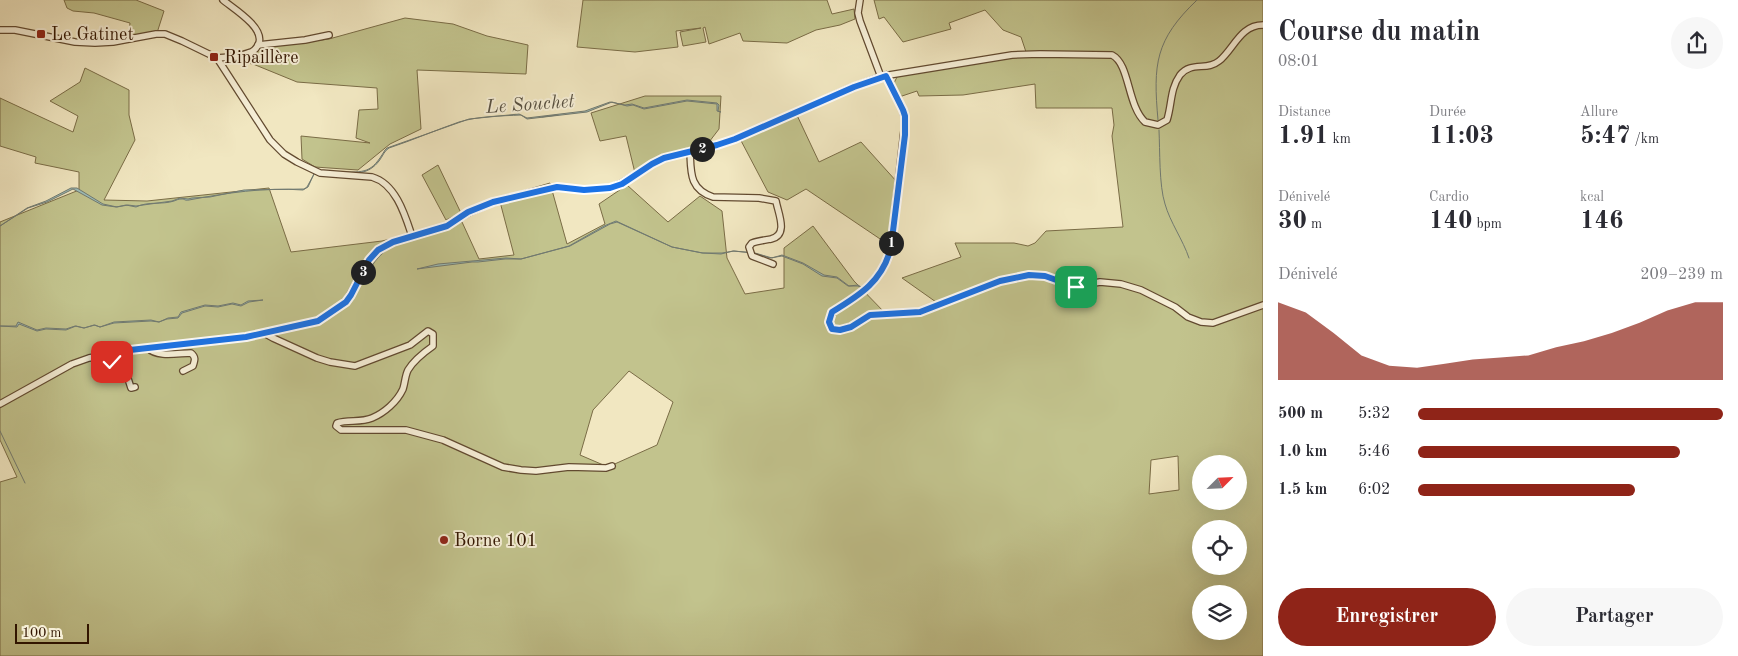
<!DOCTYPE html>
<html lang="fr">
<head>
<meta charset="utf-8">
<style>
	body { margin:0; font-family:"Old Standard TT",serif; background:#f7f7f7; color:#2b2b33; height:100vh; display:flex; flex-direction:column; font-size:19px; white-space:nowrap }
	* { box-sizing:border-box; margin:0 }
	p { font-size:16px; color:#7c7c81 }
	.icon { flex:none; width:28px; height:28px; fill:none; stroke:currentColor; stroke-width:2; stroke-linecap:round; stroke-linejoin:round }
	.map { position:relative; flex:1; overflow:hidden }
	.drawer { display:flex; flex-direction:column; background:#fff; width:475px }
	.drawer>* { flex:none }
	.needle { width:32px; rotate:66deg }
	.buttons { position:absolute; left:1192px; top:455px; display:grid; gap:10px }
	.buttons a { display:grid; place-items:center; width:55px; height:55px; border-radius:50%; background:#fff; box-shadow:0 5px 20px #0002; font-size:25px }
	.scale { position:absolute; left:15px; bottom:12px; width:74px; box-sizing:border-box; padding-left:5px; border:2px solid #321500; border-top:0; font-size:14px; line-height:18px; white-space:nowrap; color:#321500; -webkit-text-stroke:4px #f6efd7; paint-order:stroke }
	.pin { position:absolute; display:grid; place-items:center; width:42px; height:42px; color:#fff; margin:-21px; border-radius:10px; box-shadow:0 2px 8px #0006 }
	.km { position:absolute; width:25px; height:25px; margin:-12px; border-radius:50%; background:#222; color:#fff; font-size:14px; line-height:25px; text-align:center }
	.round { display:grid; place-items:center; flex:none; width:52px; height:52px; border-radius:26px; background:#f7f7f7 }
	.headline { display:flex; align-items:center; justify-content:space-between; height:85px; padding:0 15px }
	h1 { font-size:28px; font-weight:700; line-height:38px }
	.metrics { display:grid; grid-template-columns:repeat(3,1fr); gap:8px; height:85px; padding:5px 15px }
	.metrics div { display:grid; align-content:center }
	.metrics b { font-size:25px; font-weight:700 }
	.metrics small { font-size:14px; font-weight:400 }
	.metrics p { font-size:14px }
	.chart { height:140px; padding:10px 15px }
	.chart p { display:flex; justify-content:space-between }
	.chart svg { width:100%; height:90px; margin-top:5px; fill:#8f2418; opacity:.7 }
	.cta { display:flex; gap:10px; margin-top:auto; padding:10px 15px }
	.cta a { flex:1; height:58px; border-radius:30px; background:#8f2418; color:#fff; font-size:20px; font-weight:700; line-height:58px; text-align:center }
	.cta a+a { background:#f7f7f7; color:#2b2b33 }
	ul { padding:0 15px; list-style:none; font-size:16px }
	li { display:grid; grid-template-columns:80px 60px 1fr; align-items:center; height:38px }
	li i { height:12px; border-radius:6px; background:#8f2418 }
	main { display:flex; flex:1; min-height:0 }
	.map>svg:first-child { display:block }
	.green { fill:#c2c38d; stroke:#7a6c46; fill-rule:evenodd }
	.water { fill:#9cbeba; stroke:#727a70 }
	.lines { fill:none; stroke-linecap:round; stroke-linejoin:round }
	.stream { stroke:#727a70; stroke-width:1 }
	.minor-casing { stroke:#624a30; stroke-width:8 }
	.minor { stroke:#f6efd7; stroke-width:5.5 }
	.route-casing { stroke:#fff; stroke-width:10 }
	.route { stroke:#1a73e8; stroke-width:6 }
	.poi-dot { fill:#8f2418; stroke:#f6efd7; stroke-width:2 }
	.labels { text-anchor:middle; stroke-width:4; stroke-linejoin:round; paint-order:stroke }
	.poi-label { font-size:18px; fill:#321500; stroke:#f6efd7; text-anchor:start }
	.water-label { font-size:19px; font-style:italic; fill:#575041; stroke:#f6efd7 }
</style>
</head>
<body>
<main>
<div class="map">
<svg width="1263" height="656" viewBox="0 0 1263 656">
	<rect width="100%" height="100%" fill="#f1e7c1"/>
	<filter id="stains"><feTurbulence type="fractalNoise" baseFrequency=".004" numOctaves="4"/><feColorMatrix values="0 0 0 0 .2 0 0 0 0 .09 0 0 0 0 .02 0 0 0 .5 -.17"/></filter>
	<radialGradient id="worn" r=".72"><stop offset=".6" stop-color="#630" stop-opacity="0"/><stop offset="1" stop-color="#630" stop-opacity=".3"/></radialGradient>
	<g class="green">
		<polygon points="64,0 136,0 164,11 156,36 128,42 130,23 94,13 73,11 67,8"/>
		<polygon points="583,0 827,0 832,14 854,9 855,19 840,25 816,30 787,43 743,41 740,33 709,44 705,27 703,28 706,42 683,46 680,32 701,28 676,31 678,47 635,52 577,47"/>
		<path d="M874,0H1263V656H0V482L17,477L0,440V222L79,190V172L35,163L36,157L0,146V98L73,132L78,116L50,101L80,82L85,68L129,90V115L135,140L104,200L147,201L269,188L291,252L382,241L462,222L479,259L514,255L499,198L550,183L567,244L605,224L599,204L627,185L668,222L700,196L722,211L727,258L745,294L784,288V248L813,226L854,281L886,314L914,311L936,302L902,278L961,257L955,243H1014L1028,246L1035,243L1046,231L1123,227L1112,136L1114,125L1112,108H1036L1035,84L963,95L919,96L917,91L899,97L892,87L898,75L1020,56L1026,52L1021,37L1003,30L985,10L949,23L951,29L903,42L884,17L879,19ZM629,371L673,402L657,445L608,467L580,455L593,410ZM1178,456L1179,490L1149,494L1151,460ZM1201,464H1239V501H1201ZM1201,529H1239V566H1201ZM1201,594H1239V631H1201Z"/>
		<polygon points="405,18 453,24 487,36 528,45 526,74 417,70 421,129 390,144 358,170 315,167 302,159 301,136 370,143 356,138 359,110 378,109 377,88 297,82 253,64 220,59 266,47 329,39"/>
		<polygon points="645,96 721,96 719,129 706,146 690,149 635,173 626,136 600,141 591,113"/>
		<polygon points="795,111 819,162 861,142 897,182 892,247 806,189 787,200 768,192 738,135"/>
		<polygon points="438,165 461,213 446,220 422,175"/>
	</g>
	<g class="water">
		<path d="M687,100L717,103L719,105L718,111L721,112L717,111V104L687,101L644,109L633,105L627,106L612,102L587,112L527,119L521,115C501,116 479,116 459,122C436,130 413,140 389,148C384,151 383,156 379,161C369,174 355,175 339,172C365,172 371,174 385,150L387,148L469,119L519,114L527,118L585,111L610,102L625,105L632,104L644,108Z"/>
		<path d="M314,174L308,187L303,190C265,187 226,193 189,200C184,201 186,199 181,199C178,199 177,200 174,201C162,205 148,201 136,207L126,205L116,207L102,205L73,189L47,202L28,208L0,226L27,208L46,201L71,188H77L103,204L117,207L128,205L136,206L172,201L180,198L188,199L192,198L210,197L244,190L304,189L307,187Z"/>
		<polygon points="616,221 672,247 702,253 722,253 734,251 755,253 772,258 782,255 803,263 824,275 837,277 849,286 858,285 864,289 858,286 848,286 837,278 822,276 803,264 782,256 770,258 754,253 733,251 721,254 703,253 672,247 617,222 610,224 570,246 521,259 505,259 478,262 472,262 417,269 438,264 506,258 521,259 569,246 604,226"/>
		<polygon points="263,300 249,302 241,306 232,304 218,307 205,306 182,313 178,318 167,319 159,322 151,321 114,323 100,327 94,325 84,328 76,326 66,330 46,329 37,331 19,324 17,327 0,326 16,326 18,322 37,330 46,328 66,329 75,326 84,328 95,325 100,327 114,322 151,320 159,322 168,318 178,317 181,312 205,305 218,306 233,303 241,305 248,301"/>
	</g>
	<g class="lines">
		<g class="stream">
			<polyline points="542,117 558,115"/>
			<path d="M1158,120C1153,64 1155,40 1197,0"/>
			<path d="M1159,130C1160,151 1159,185 1165,204C1170,222 1183,240 1189,258"/>
			<path d="M365,278C374,261 382,249 401,243"/>
			<polyline points="0,431 25,483"/>
		</g>
		<defs>
			<g id="minor">
				<polyline points="860,0 858,13 860,21 881,77"/>
				<path d="M0,30H15L75,42L95,43L113,42L156,34H165L182,41L217,58L270,140L284,154L297,162L320,173L372,177C396,184 405,215 412,236"/>
				<polyline points="258,45 305,40 329,35"/>
				<path d="M217,58C227,57 238,57 248,53C253,52 257,48 259,43C264,27 234,9 223,0"/>
				<path d="M886,75L903,110L905,122L891,247C883,280 859,295 832,312L829,322L832,329L840,330L851,327L870,315L921,312L1000,281L1029,275L1045,276L1072,287L1100,282L1121,284L1141,290L1175,307L1188,317L1201,322L1213,323L1263,305"/>
				<path d="M690,151C691,172 689,189 713,197L759,198L776,201C778,213 789,235 771,239C765,240 758,241 752,243L749,247L752,256L773,264"/>
				<path d="M264,333L273,338L317,358L330,362L355,366L410,345L428,331L433,334V346C423,353 414,360 408,370C405,376 405,383 403,389C397,402 384,413 372,418C360,423 348,419 337,423L336,426L341,430H406L443,440L503,467L521,470L536,471L569,467L606,468L612,466"/>
				<path d="M148,348C157,358 179,353 191,353C196,357 195,360 193,366L183,371"/>
				<polyline points="101,356 104,360 123,363 131,388 135,387"/>
				<path d="M0,404L72,364L89,358L131,350L246,337L318,321L346,302L369,260L378,250L393,242L447,226L468,213L493,202L557,187L584,190L610,188L622,183L652,164L664,158L717,145L735,139L853,87L883,76L1012,55L1040,54L1112,55C1130,64 1127,105 1145,122L1158,125L1167,120C1172,104 1170,89 1180,75C1191,61 1207,71 1219,61C1234,49 1240,25 1263,25"/>
			</g>
		</defs>
		<use href="#minor" class="minor-casing"/>
		<use href="#minor" class="minor"/>
	</g>
	<g class="lines">
		<defs>
			<path id="route" d="M112,362L104,360L101,356L130,350L246,337L318,321L346,302L351,295L369,260L378,250L393,242L447,226L468,212L493,202L557,187L584,190L610,188L622,184L652,164L664,158L717,145L735,139L854,87L886,76L903,110L905,116V135L891,247C883,281 860,295 832,312L829,322L832,329L840,330L851,327L870,315L920,312L1000,281L1029,275L1045,276L1076,287"/>
		</defs>
		<use href="#route" class="route-casing"/>
		<use href="#route" class="route"/>
	</g>
	<g class="poi-dot">
		<rect x="36" y="29" width="10" height="10" rx="2.5"/>
		<rect x="209" y="52" width="10" height="10" rx="2.5"/>
		<circle cx="444" cy="540" r="5"/>
	</g>
	<g class="labels">
		<g class="poi-label">
			<text x="51" y="40">Le Gatinet</text>
			<text x="224" y="63">Ripaillère</text>
			<text x="454" y="546">Borne 101</text>
		</g>
		<g class="water-label">
			<text transform="translate(530 103) rotate(-4)" y="7">Le Souchet</text>
		</g>
	</g>
	<rect width="100%" height="100%" filter="url(#stains)"/>
	<rect width="100%" height="100%" fill="url(#worn)"/>
</svg>
<div class="buttons">
<a><svg class="needle" viewBox="-14 -14 28 28"><path d="M0-13l5 13h-10z" fill="#e53935"/><path d="M0 13l5-13h-10z" fill="#7c7c81"/></svg></a>
<a><svg class="icon" aria-label="locate" viewBox="0 0 24 24"><circle cx="12" cy="12" r="6"/><path d="M12 2v4M12 18v4M2 12h4M18 12h4"/></svg></a>
<a><svg class="icon" aria-label="layers" viewBox="0 0 24 24"><path d="M12 4l9 5-9 5-9-5zM3 14l9 5 9-5"/></svg></a>
</div>
<div class="scale">100 m</div>
<div class="pin" style="left:1076px;top:287px;background:#1e9e55"><svg class="icon" aria-label="arrive" viewBox="0 0 24 24"><path d="M6 21V4h12l-3 4 3 4H6"/></svg></div>
<div class="pin" style="left:112px;top:362px;background:#d93025"><svg class="icon" aria-label="check" viewBox="0 0 24 24"><path d="M5 12l5 5 9-10"/></svg></div>
<b class="km" style="left:891px;top:243px">1</b>
<b class="km" style="left:702px;top:149px">2</b>
<b class="km" style="left:363px;top:272px">3</b>
</div>
<section class="drawer">
<div class="headline"><div><h1>Course du matin</h1><p>08:01</p></div><a class="round"><svg class="icon" aria-label="share" viewBox="0 0 24 24"><path d="M12 15V3M7 8l5-5 5 5M5 13v7h14v-7"/></svg></a></div>
<div class="metrics">
<div><p>Distance</p><b>1.91<small> km</small></b></div>
<div><p>Durée</p><b>11:03</b></div>
<div><p>Allure</p><b>5:47<small> /km</small></b></div>
</div>
<div class="metrics">
<div><p>Dénivelé</p><b>30<small> m</small></b></div>
<div><p>Cardio</p><b>140<small> bpm</small></b></div>
<div><p>kcal</p><b>146</b></div>
</div>
<div class="chart"><p><span>Dénivelé</span>209–239 m</p>
<svg viewBox="0 0 160 44" preserveAspectRatio="none"><path d="M0 44V6L10 11L20 21L30 32L40 37L50 38L60 36L70 34L80 33L90 32L100 28L110 25L120 21L130 16L140 10L150 6L160 6V44z"/></svg>
</div>
<ul>
<li><b>500 m</b>5:32<i style="width:100%"></i></li>
<li><b>1.0 km</b>5:46<i style="width:86%"></i></li>
<li><b>1.5 km</b>6:02<i style="width:71%"></i></li>
</ul>
<div class="cta"><a>Enregistrer</a><a>Partager</a></div>
</section>
</main>
</body>
</html>
